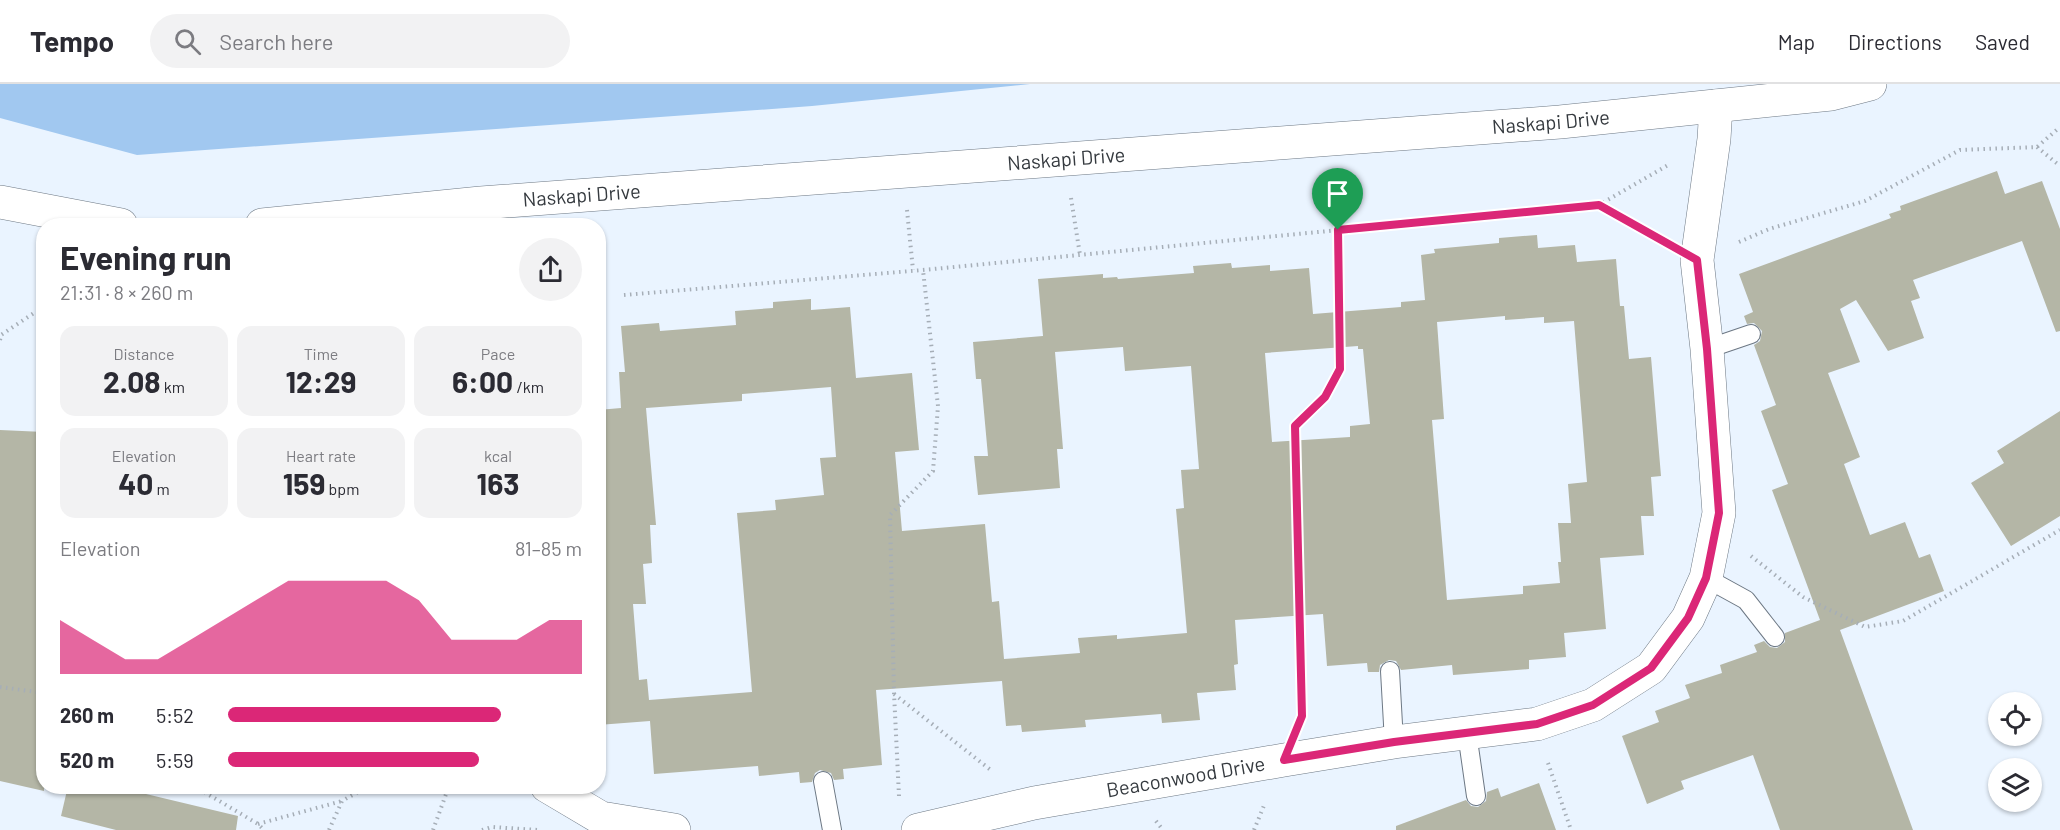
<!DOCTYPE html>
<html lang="en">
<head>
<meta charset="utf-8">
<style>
	body { margin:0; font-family:Barlow,sans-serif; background:#f2f2f3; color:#2b2b33; height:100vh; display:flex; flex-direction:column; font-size:22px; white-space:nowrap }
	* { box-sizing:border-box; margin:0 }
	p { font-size:20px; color:#7c7c81 }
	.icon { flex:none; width:33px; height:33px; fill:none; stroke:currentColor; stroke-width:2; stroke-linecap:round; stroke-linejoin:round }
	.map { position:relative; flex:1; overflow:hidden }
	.sheet { position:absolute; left:36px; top:134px; width:570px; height:576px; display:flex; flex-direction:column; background:#fff; border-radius:24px; box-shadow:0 2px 4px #0004 }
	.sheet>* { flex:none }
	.controls { position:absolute; left:1988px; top:608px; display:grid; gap:12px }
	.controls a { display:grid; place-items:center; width:54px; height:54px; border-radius:50%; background:#fff; box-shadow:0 2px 4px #0004; font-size:30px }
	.pin { position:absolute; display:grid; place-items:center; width:51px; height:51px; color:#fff; margin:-62px -26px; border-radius:50% 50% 50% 0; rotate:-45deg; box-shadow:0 0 6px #0007 }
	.pin .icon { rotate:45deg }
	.round { display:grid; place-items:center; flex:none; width:63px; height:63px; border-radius:32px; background:#f2f2f3 }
	.head { display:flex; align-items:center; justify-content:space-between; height:102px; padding:0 24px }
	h1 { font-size:33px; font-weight:700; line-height:45px }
	.stats { display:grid; grid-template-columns:repeat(3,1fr); gap:9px; height:102px; padding:6px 24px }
	.stats div { display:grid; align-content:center; border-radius:15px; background:#f2f2f3; text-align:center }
	.stats b { font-size:30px; font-weight:700 }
	.stats small { font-size:16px; font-weight:400 }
	.stats p { font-size:16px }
	.chart { height:168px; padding:12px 24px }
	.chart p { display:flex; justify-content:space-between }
	.chart svg { width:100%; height:108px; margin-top:6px; fill:#db2777; opacity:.7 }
	ul { padding:0 24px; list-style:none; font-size:20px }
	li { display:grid; grid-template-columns:96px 72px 1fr; align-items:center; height:45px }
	li i { height:15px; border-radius:8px; background:#db2777 }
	header { display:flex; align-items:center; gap:36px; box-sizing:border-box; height:84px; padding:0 30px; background:#fff; border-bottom:2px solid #e1e1e2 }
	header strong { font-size:28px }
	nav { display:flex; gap:33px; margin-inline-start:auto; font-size:21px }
	.search { width:420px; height:54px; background:#f2f2f3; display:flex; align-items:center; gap:15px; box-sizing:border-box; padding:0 21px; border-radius:33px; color:#7c7c81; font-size:22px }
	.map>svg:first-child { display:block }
	.green { fill:#a1c8f0 }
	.building { fill:#b4b6a6; fill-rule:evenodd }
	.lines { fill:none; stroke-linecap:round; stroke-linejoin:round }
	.service-casing { stroke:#6d7884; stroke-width:20 }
	.minor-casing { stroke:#6d7884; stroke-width:34 }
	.path { stroke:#a6aeb7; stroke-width:4; stroke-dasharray:1.5 4.5; stroke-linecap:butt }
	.service { stroke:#fff; stroke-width:18 }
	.minor { stroke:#fff; stroke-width:33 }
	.route-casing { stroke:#fff; stroke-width:12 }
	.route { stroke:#db2777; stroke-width:8 }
	.labels { text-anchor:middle; stroke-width:6; stroke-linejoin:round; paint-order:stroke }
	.street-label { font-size:20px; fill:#353a3f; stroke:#fff }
</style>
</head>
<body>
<header>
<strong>Tempo</strong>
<div class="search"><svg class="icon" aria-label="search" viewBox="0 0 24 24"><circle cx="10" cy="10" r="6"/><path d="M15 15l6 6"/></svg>Search here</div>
<nav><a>Map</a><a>Directions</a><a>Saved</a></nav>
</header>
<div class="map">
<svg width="2060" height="746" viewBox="0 0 2060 746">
	<rect width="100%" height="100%" fill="#eaf4ff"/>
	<polygon class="green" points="0,0 1030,0 812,22 137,71 0,34"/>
	<g class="building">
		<polygon points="1997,87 2005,110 2042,97 2060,145 2060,247 2056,248 2022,157 1913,196 1920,214 1911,217 1924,254 1888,267 1856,216 1840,225 1860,278 1828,289 1860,373 1844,380 1870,451 1905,438 1919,474 1930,470 1944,507 1840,546 1913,746 1780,746 1753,671 1681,697 1684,705 1647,720 1622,652 1659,638 1655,627 1690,614 1685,601 1722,589 1720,581 1757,568 1754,561 1764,557 1770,563 1777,564 1785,558 1785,549 1820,536 1772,406 1788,400 1761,327 1776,321 1754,261 1760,257 1762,247 1754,239 1747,240 1744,232 1753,228 1739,190 1891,134 1889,130 1901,126 1900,122"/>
		<path d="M1537,151L1538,164L1575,161L1577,178L1616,175L1620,222H1624L1629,275L1651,273L1661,392L1651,393L1654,432H1641L1644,471L1600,474L1606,545L1564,549L1566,573L1529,576V585L1453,591L1452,581L1401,586L1396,577L1389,576L1380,581L1379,588H1368L1367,579L1327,582L1323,530L1235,536L1238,580L1234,581L1236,606L1197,609L1200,636L1162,639L1161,630L1085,636L1086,643L1022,648L1021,641L1006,642L1002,597L876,606L882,681L843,685L844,695L834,696L831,689L820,686L815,689L812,698L800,699L799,688L759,692L758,682L654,690L650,637L598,641V326L621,324L619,288H625L621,242L659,239L660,247L736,241L735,227L773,224V218L811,215V226L850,223L856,294L912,289L919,366L895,368L902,447L985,440L992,518L999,517L1004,575L1080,569L1078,554L1117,551V555L1187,549L1176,425L1184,424L1181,386L1199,385L1191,282L1125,287L1123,263L1055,268L1063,365H1057L1060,404L978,411L974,372H988L981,295H976L973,258L1043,252L1038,195L1103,190V194L1117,193L1118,195L1194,189L1193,182L1231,179L1232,184L1270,181V187L1309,184L1313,230L1401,223V218L1425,216L1421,171L1435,169L1434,165L1499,159V154ZM1505,232V236L1544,233V239L1574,237L1587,398L1568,400L1571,439H1558L1561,478H1558L1560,499L1523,502V510L1447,516L1432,336L1444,335L1437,238ZM1358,262V265H1363L1370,340L1350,342V353L1272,358L1265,269ZM831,303L836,373L820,374L824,411L775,416L776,426L737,429L752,608L649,616L647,595L639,596L633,520H646L643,480L652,479L650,441H656L646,324L742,317V310Z"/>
		<polygon points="2060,327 2060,432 2011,462 1971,399 2004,379 1997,367"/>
		<polygon points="0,346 44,348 44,707 0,697"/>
		<polygon points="1539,699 1556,746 1396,746 1396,742 1466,716 1471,722 1478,723 1486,717 1487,708 1498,704 1501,713"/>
		<polygon points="68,702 148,702 146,710 238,732 236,746 116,746 61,732"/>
	</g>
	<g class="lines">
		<defs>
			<g id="service">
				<polyline points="1707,265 1751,250"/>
				<polyline points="1706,494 1746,516 1775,553"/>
				<polyline points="1390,587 1394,658"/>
				<polyline points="1467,649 1476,712"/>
				<polyline points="823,697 832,746"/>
			</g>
			<g id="minor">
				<polyline points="0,118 121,141"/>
				<path id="s1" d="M262,141L481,119L1560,38L1831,10L1870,0"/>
				<polyline points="547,702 601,734 674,746"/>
				<path id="s2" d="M918,746L1034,719L1284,676L1394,658L1537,640L1593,621L1651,584L1688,534L1706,494L1719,429L1707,265L1697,176L1714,55L1716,22"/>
			</g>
		</defs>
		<use href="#service" class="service-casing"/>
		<use href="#minor" class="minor-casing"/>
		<g class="path">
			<polyline points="2037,63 2060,82"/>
			<polyline points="1071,114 1080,171"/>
			<polyline points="1599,121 1660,155"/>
			<polyline points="907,126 913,186"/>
			<polyline points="1739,158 1769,145 1865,117 1960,66 2037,63 2060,43"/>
			<polyline points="624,211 923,186 1599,121 1670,80"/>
			<polyline points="0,256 1,251 34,229 44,229"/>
			<polyline points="1751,472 1803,513 1865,543 1903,537 2060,446"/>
			<polyline points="0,603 44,609"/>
			<polyline points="894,610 992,687"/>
			<polyline points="1302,632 1295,342 1325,313 1339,285 1338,146"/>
			<polyline points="1548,679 1571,746"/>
			<polyline points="194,702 258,740 264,746"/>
			<polyline points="899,712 894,609 890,431 933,387 938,322 923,186"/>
			<polyline points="1156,737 1163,746"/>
			<polyline points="258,740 342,717"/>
			<polyline points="329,746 342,717 368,702"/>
			<polyline points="433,746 449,702"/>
			<polyline points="482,746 492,743 538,746"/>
			<polyline points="1254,746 1265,719"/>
		</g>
		<use href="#service" class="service"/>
		<use href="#minor" class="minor"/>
	</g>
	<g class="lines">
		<defs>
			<polygon id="route" points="1599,121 1697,176 1707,265 1719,429 1706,494 1688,534 1651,584 1593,621 1537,640 1394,658 1284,676 1302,632 1295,342 1325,313 1340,285 1338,146"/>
		</defs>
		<use href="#route" class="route-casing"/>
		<use href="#route" class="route"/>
	</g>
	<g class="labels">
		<g class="street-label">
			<text dy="7" stroke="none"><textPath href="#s1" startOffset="1293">Naskapi Drive</textPath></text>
			<text dy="7" stroke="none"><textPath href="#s1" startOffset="807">Naskapi Drive</textPath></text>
			<text dy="7" stroke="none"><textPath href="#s1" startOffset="321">Naskapi Drive</textPath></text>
			<text dy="7" stroke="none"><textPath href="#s2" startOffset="273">Beaconwood Drive</textPath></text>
		</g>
	</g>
</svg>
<div class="controls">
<a><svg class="icon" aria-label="locate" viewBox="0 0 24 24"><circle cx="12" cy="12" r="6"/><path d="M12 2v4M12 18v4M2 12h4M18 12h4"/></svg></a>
<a><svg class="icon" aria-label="layers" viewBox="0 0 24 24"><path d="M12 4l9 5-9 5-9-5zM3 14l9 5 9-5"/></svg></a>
</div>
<div class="pin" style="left:1338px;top:146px;background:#1e9e55"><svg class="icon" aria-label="arrive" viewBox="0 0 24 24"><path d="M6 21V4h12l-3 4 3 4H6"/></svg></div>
<section class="sheet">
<div class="head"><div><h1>Evening run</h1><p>21:31 · 8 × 260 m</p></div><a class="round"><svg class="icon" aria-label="share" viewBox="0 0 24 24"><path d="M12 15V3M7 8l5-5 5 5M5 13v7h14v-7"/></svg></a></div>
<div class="stats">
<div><p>Distance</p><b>2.08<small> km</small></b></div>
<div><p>Time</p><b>12:29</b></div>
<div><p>Pace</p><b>6:00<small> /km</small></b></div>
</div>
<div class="stats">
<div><p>Elevation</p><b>40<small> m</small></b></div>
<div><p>Heart rate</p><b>159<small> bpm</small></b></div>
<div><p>kcal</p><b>163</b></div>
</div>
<div class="chart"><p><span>Elevation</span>81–85 m</p>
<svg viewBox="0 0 160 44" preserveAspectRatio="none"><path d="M0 44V22L10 30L20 38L30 38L40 30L50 22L60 14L70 6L80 6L90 6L100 6L110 14L120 30L130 30L140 30L150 22L160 22V44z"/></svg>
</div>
<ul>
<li><b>260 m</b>5:52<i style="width:77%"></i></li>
<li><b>520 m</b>5:59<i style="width:71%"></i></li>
</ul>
</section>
</div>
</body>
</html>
